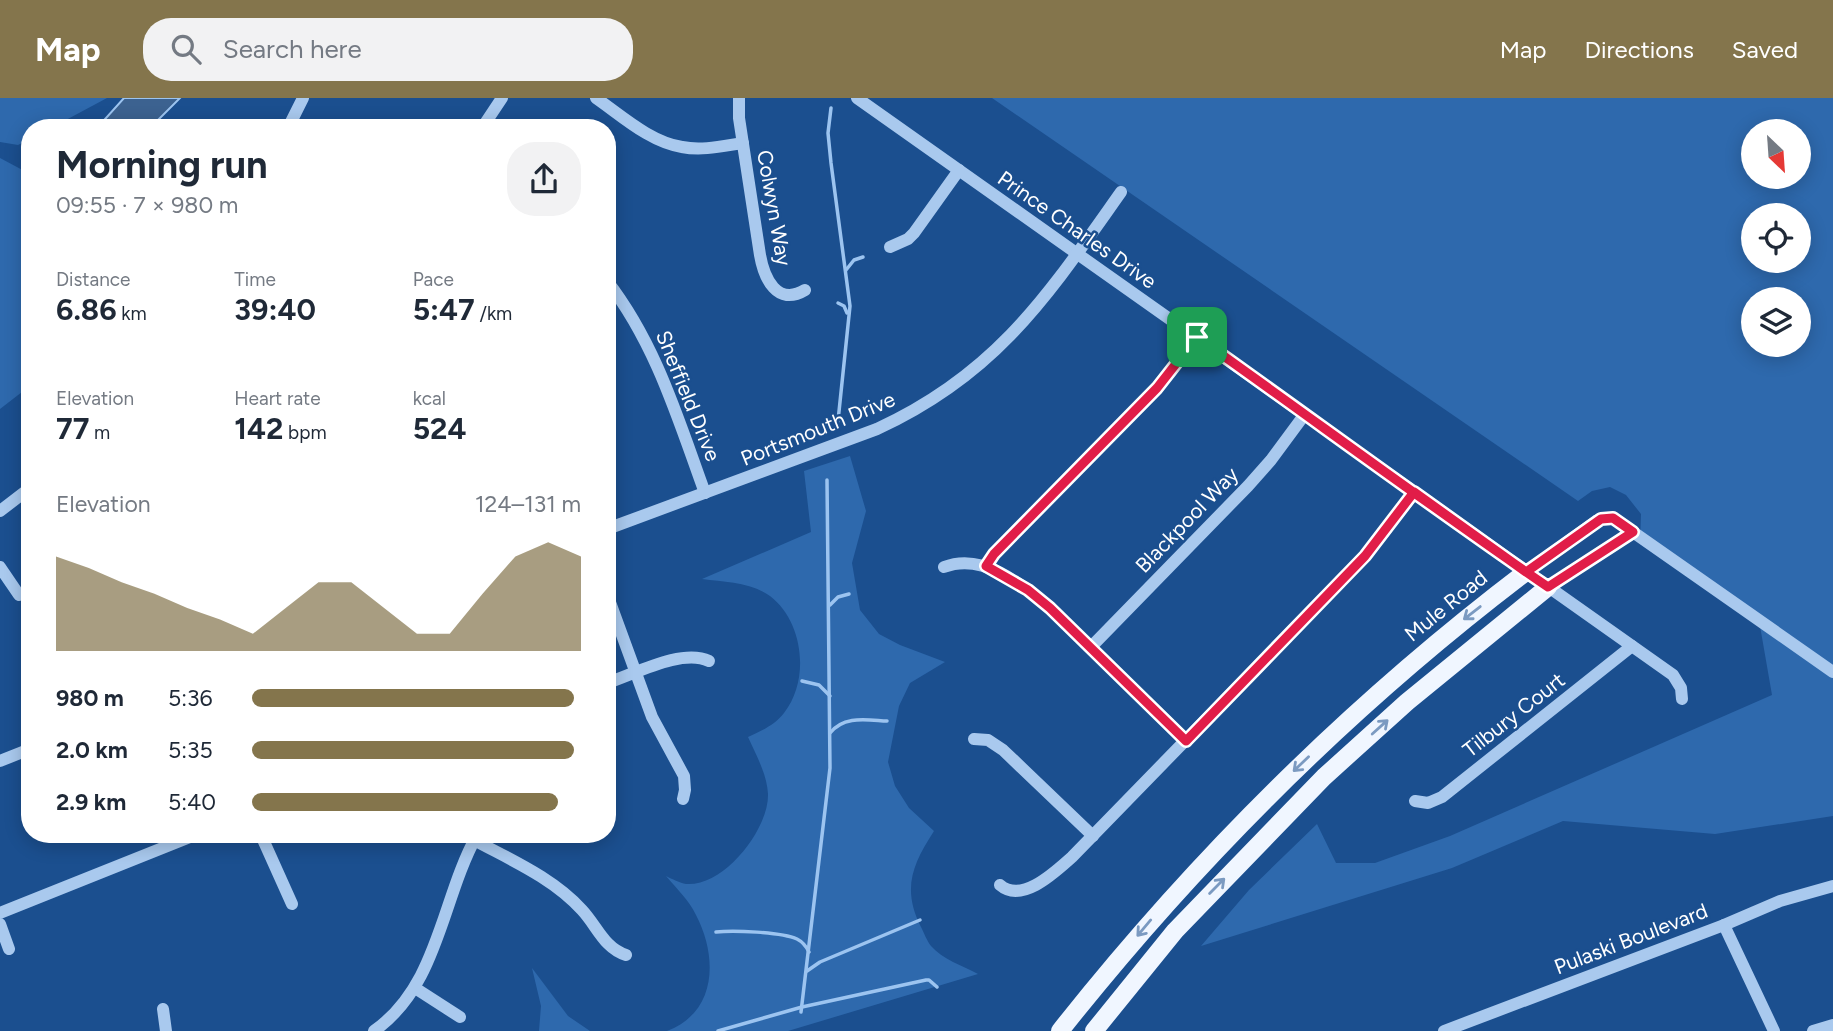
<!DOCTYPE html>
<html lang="en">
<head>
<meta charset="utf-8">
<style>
	body { margin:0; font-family:Figtree,sans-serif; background:#f2f2f3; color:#1f2937; height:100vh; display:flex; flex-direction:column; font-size:26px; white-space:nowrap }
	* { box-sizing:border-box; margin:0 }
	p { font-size:23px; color:#747a83 }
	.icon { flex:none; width:38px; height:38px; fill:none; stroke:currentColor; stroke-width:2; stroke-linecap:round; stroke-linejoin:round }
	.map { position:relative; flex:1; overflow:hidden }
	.panel { position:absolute; left:21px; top:21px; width:595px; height:724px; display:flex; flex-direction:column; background:#fff; border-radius:28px; box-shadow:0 4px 18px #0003 }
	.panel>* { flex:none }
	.needle { width:46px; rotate:155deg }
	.fabs { position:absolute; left:1741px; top:21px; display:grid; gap:14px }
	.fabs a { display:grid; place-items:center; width:70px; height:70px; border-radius:50%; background:#fff; box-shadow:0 4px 18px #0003; font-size:35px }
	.pin { position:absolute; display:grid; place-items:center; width:60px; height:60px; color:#fff; margin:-30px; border-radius:14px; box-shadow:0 4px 10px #0006 }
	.round { display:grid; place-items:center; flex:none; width:74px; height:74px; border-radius:28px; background:#f2f2f3 }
	.headline { display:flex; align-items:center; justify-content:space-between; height:119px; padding:0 35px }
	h1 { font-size:38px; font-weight:700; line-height:52px }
	.figures { display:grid; grid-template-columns:repeat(3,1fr); gap:10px; height:119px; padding:7px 35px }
	.figures div { display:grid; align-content:center }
	.figures b { font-size:30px; font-weight:700 }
	.figures small { font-size:19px; font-weight:400 }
	.figures p { font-size:19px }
	.chart { height:196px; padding:14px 35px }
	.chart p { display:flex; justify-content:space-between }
	.chart svg { width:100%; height:126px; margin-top:7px; fill:#84754c; opacity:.7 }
	ul { padding:0 35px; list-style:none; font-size:23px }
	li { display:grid; grid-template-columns:112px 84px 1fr; align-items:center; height:52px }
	li i { height:18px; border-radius:9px; background:#84754c }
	header { display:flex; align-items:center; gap:42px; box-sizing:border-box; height:98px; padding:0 35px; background:#84754c; color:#fff }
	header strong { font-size:33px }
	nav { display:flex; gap:38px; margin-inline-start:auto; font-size:24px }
	.search { width:490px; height:63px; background:#f2f2f3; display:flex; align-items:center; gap:18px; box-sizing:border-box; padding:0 24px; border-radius:28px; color:#747a83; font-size:26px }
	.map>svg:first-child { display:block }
	.green { fill:#2e69ad; fill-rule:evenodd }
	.water { fill:#3c6290; stroke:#9cc4f0; stroke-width:2 }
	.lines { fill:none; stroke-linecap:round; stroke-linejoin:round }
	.stream { stroke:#9cc4f0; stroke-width:3.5 }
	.minor { stroke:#a9c9ee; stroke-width:12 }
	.major { stroke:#f0f6ff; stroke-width:18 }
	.oneway { stroke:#7b9ac1 }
	.route-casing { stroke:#fff; stroke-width:14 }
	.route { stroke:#e11d48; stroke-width:9 }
	.labels { text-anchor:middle; stroke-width:5; stroke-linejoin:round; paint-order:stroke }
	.street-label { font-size:21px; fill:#fff; stroke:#1b4f8f }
</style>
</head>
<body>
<header>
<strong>Map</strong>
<div class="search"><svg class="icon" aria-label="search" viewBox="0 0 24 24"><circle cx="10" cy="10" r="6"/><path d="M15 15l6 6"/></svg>Search here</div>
<nav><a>Map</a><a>Directions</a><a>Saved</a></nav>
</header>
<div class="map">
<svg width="1833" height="933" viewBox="0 0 1833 933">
	<rect width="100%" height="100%" fill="#1b4f8f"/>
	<g class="green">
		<polygon points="0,0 107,0 51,30 30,30 30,41 18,47 0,44"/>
		<path d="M992,0H1833V718L1715,736L1563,723L1452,770L1201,848L1249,792L1317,726L1336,765H1375L1450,738L1772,597L1760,528L1640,446L1641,416L1626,397L1610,389L1592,393L1578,403ZM1754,33H1799V79H1754ZM1754,117H1799V163H1754ZM1754,201H1799V247H1754Z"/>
		<polygon points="0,60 30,76 30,275 22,294 0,311"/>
		<path d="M850,358L866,413L852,465L860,512L879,536L900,547L945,564L910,585L899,608L888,664L895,688L909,710L934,733C912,767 902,791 921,829C924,835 927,843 931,848C942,861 963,868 978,876L788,933H667C717,914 718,859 696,817C689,802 676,790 666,778C672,781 680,785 686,786C724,789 769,731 768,696C767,676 756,657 748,639C761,633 775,627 784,615C810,582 804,524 770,498C750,484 725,484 702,481L811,434L804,373Z"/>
		<polygon points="532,870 568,918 590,933 539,933 541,908"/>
	</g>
	<polygon class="water" points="124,0 180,0 150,30 97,30"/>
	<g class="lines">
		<g class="stream">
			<polyline points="831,10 828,35 831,65 850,208 838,323"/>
			<polyline points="846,172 854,162 863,159"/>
			<polyline points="838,205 844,208 847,215"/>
			<polyline points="830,507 838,499 849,496"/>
			<polyline points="802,583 819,587 830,598"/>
			<path d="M830,635C844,617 867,622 887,623"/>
			<path d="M716,834C733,832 781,834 797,841C803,844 806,848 809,854"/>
			<polyline points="807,873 820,864 920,822"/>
			<polyline points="801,914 830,670 827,382"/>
			<polyline points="718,933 802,909 926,882 929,882 937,889"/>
		</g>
		<g class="minor">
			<path d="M596,0C622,18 650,44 682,49C702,53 723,48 743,45"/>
			<path d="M739,0V20L760,157C764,180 777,209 805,192"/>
			<polyline points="857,0 1673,577 1681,590 1682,601"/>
			<polyline points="288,30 303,0"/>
			<polyline points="482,30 502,0"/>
			<polyline points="890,149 908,141 914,135 959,72"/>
			<path d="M607,183C656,246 678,321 705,395"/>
			<polyline points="0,413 30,390"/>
			<path d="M607,431L877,331C997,276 1048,197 1121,94"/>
			<polyline points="986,468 994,456 1157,290 1197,239"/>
			<polyline points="0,469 19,497"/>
			<path d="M944,469C983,454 1021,486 1050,510L1187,643"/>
			<polyline points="1526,474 1596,423 1605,420 1613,420 1833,574"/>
			<polyline points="1548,489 1633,434"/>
			<polyline points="607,496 652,619 684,678 685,692 683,701"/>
			<polyline points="1091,549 1248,388 1271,362 1305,316"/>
			<path d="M607,585C635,576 682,550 709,563"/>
			<polyline points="974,641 988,642 1003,652 1093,738"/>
			<polyline points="0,663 30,651"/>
			<polyline points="1415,703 1428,705 1442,699 1632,548"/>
			<polyline points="261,737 292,806"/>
			<path d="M474,742C511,762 553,780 582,812C597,828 604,850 626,857"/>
			<path d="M1000,787C1022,806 1055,774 1072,759L1365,458L1414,395"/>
			<polyline points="0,815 195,737"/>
			<polyline points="0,826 9,851"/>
			<polyline points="1724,827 1774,933"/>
			<polyline points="415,890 460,919"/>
			<polyline points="163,911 166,933"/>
			<path d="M374,933C439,887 441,802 477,737"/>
			<polyline points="1444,933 1724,827 1780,803 1833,788"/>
			<polyline points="1813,933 1833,927"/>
		</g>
		<g class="major">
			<path d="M1060,933C1196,761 1351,607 1526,474"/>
			<polyline points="1094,933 1175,833 1324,679 1407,604 1548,489"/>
		</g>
	</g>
	<defs><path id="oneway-shaft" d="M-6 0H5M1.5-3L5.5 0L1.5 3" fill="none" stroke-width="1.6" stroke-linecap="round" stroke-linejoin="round" transform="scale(1.75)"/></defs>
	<g class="oneway">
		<use href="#oneway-shaft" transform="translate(1472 515) rotate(142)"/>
		<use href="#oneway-shaft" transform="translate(1380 629) rotate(-42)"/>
		<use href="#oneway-shaft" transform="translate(1301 666) rotate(136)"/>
		<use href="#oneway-shaft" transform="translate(1217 788) rotate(-45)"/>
		<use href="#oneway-shaft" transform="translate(1144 830) rotate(130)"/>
	</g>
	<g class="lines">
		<defs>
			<path id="route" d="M1197,239L1157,290L994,456L986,468L1028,492L1050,510L1186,643L1365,458L1414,394L1526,474L1601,421L1613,420L1633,434L1548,489C1430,408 1314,322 1197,239"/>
		</defs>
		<use href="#route" class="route-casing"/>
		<use href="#route" class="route"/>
	</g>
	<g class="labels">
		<g class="street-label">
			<text transform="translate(774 110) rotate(80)" y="7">Colwyn Way</text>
			<text transform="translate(1077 132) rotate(35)" y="7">Prince Charles Drive</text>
			<text transform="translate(688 298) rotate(68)" y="7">Sheffield Drive</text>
			<text transform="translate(818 331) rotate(-22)" y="7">Portsmouth Drive</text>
			<text transform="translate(1187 422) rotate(-46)" y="7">Blackpool Way</text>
			<text transform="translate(1446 508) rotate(-39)" y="7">Mule Road</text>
			<text transform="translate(1514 617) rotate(-38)" y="7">Tilbury Court</text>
			<text transform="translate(1631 841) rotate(-21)" y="7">Pulaski Boulevard</text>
		</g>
	</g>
</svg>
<div class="fabs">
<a><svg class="needle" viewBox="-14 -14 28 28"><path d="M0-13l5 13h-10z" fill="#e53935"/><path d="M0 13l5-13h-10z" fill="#747a83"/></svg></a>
<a><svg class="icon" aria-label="locate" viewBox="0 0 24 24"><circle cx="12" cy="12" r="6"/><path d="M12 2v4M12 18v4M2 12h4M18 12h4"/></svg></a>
<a><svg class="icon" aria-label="layers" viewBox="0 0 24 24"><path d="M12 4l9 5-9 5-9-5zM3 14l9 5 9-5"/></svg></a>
</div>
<div class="pin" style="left:1197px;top:239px;background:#1e9e55"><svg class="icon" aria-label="arrive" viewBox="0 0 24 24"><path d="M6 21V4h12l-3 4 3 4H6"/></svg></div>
<section class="panel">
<div class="headline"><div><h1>Morning run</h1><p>09:55 · 7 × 980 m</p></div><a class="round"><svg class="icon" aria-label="share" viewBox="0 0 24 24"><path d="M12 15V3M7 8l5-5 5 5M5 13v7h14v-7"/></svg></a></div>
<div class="figures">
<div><p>Distance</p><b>6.86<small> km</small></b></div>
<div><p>Time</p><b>39:40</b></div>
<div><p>Pace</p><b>5:47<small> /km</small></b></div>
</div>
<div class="figures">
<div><p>Elevation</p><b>77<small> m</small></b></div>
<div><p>Heart rate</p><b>142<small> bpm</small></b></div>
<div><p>kcal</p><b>524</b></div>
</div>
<div class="chart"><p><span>Elevation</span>124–131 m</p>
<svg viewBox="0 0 160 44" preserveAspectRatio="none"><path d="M0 44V11L10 15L20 20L30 24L40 29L50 33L60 38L70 29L80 20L90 20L100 29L110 38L120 38L130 24L140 11L150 6L160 11V44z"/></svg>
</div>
<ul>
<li><b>980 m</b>5:36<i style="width:98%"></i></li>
<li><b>2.0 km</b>5:35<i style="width:98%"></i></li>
<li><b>2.9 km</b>5:40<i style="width:93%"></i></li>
</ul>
</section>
</div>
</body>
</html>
